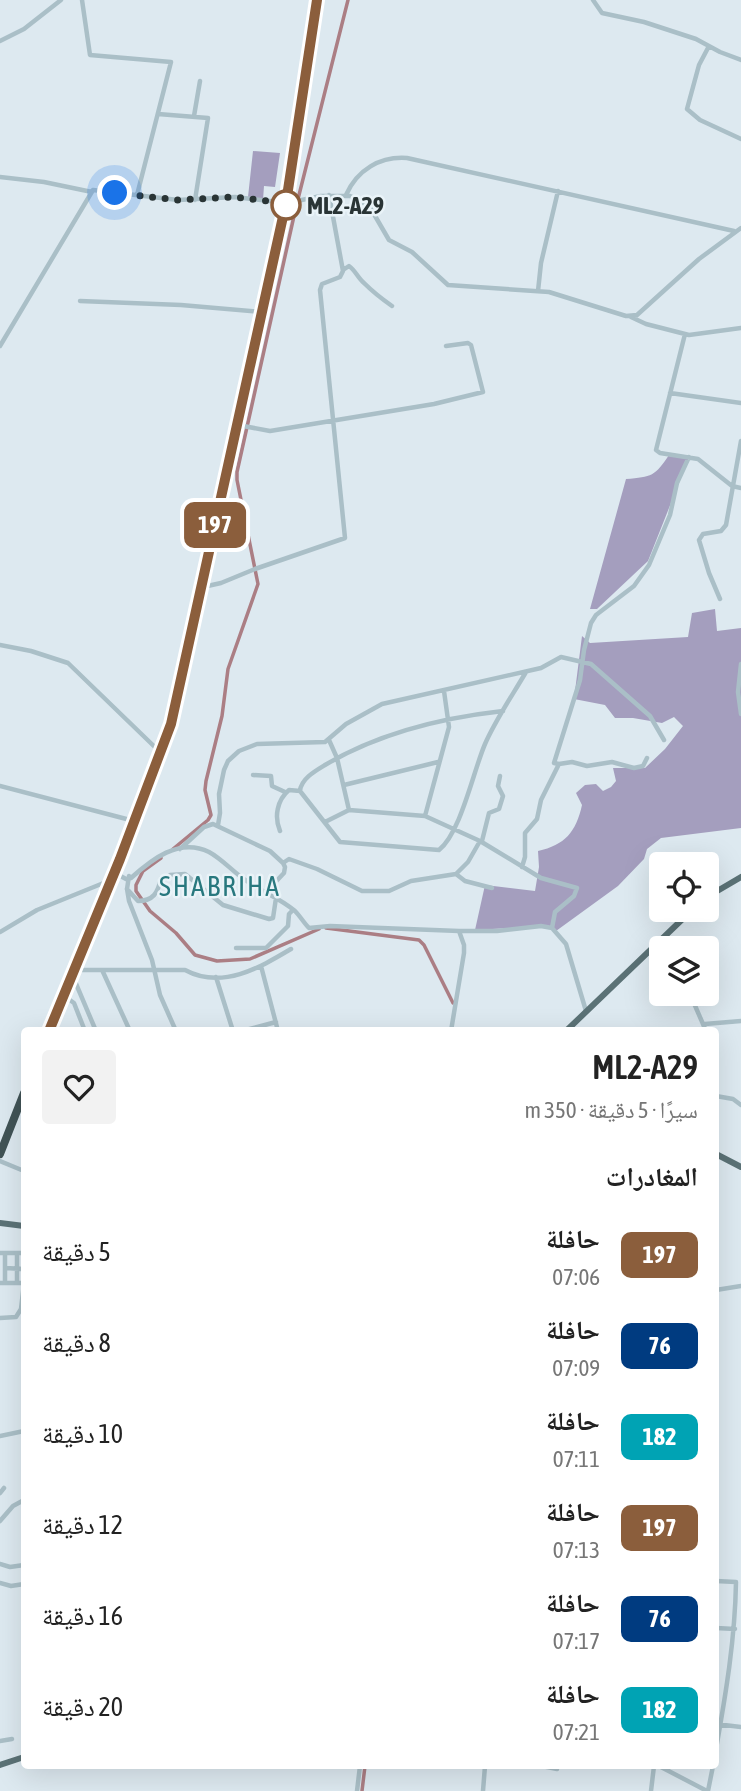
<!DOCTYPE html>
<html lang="ar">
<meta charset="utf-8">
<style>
:root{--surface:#fff;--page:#f2f2f2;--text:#222;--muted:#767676}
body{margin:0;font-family:"Asap Condensed","Noto Naskh Arabic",sans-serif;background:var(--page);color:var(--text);direction:rtl;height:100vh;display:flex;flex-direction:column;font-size:26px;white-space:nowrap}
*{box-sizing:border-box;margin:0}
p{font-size:23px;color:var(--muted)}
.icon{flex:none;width:38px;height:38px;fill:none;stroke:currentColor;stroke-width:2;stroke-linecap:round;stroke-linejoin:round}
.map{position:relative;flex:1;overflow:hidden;direction:ltr}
.details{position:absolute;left:21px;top:1027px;width:698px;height:742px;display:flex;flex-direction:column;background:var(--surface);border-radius:7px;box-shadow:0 7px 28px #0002;direction:rtl}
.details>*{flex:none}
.badge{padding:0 14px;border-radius:10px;font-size:24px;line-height:46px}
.controls{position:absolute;left:649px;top:852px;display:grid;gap:14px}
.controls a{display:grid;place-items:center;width:70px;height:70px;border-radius:7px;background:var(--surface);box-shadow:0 7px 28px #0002;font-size:35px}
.you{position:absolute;width:35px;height:35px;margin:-18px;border:5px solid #fff;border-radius:50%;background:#1a73e8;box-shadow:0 0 0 10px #1a73e833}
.map>.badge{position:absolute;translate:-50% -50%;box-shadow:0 0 0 4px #fff}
h2{padding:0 21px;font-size:26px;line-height:63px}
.round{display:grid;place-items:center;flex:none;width:74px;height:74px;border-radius:7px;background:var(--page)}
.summary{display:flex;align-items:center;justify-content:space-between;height:119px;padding:0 21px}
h1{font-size:33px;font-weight:600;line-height:52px}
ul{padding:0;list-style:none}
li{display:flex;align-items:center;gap:21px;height:91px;padding:0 21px}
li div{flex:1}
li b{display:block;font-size:26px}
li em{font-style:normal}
li .badge{min-width:77px;font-weight:700;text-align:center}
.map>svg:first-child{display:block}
</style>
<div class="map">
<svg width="741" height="1791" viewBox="0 0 741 1791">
<rect width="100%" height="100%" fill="#dde9f0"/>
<path fill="#a49ebe" d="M 253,151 L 280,153 L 275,187 L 264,186 L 263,200 L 248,197 Z
M 669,455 L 690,455 L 648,561 L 597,609 L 590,609 L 626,479 C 652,477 655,476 669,455 Z
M 715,609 L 717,631 L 741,628 L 741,828 L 661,838 L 647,849 L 644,859 L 618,886 L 556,931 L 547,926 L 475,930 L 485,885 L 535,891 L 539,867 L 538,851 C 565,845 576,832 582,805 L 576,793 L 585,785 L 596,784 L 603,791 L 611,787 L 616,781 L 613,768 L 645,768 L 665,749 L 683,726 L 674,717 L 662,723 L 633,718 L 615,718 L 605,705 L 574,699 L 582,636 L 590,643 L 688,637 L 692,613 Z"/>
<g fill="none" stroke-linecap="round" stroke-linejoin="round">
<path stroke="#ab7e84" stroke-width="3.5" d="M 173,849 L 208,820 L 211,815 L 205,790 L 206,781 L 222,716 L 228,669 L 258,584 L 237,480 L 237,472 L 296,207 L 348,0
M 161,858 L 143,871 L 136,885 L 136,891 L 150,911 L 176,933 L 195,955 L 217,961 L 250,959 L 319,929
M 326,928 L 419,940 L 424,945 L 453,1003
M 362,1791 L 365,1766"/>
<path stroke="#aabfc7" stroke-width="4.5" d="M 82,0 L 90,55 L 171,62 L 137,195
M 593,0 L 602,13 L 644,22 L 696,39 L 720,52 L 741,60
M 0,41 L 24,29 L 61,0
M 709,46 L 699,65 L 687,109 L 700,120 L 741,139
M 158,114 L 208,118 L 195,200
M 194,116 L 200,81
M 0,177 L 44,182 L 92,192
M 346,195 C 357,170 380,156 407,158 L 734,231
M 343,270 L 349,266 C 355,270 358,278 364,283 C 373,292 382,299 392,306
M 538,291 L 541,263 L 558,191
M 80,301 L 181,305 L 262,312
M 631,317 L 646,324 L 689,335 L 741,328
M 685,334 L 656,450 L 660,453 L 698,459 L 732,486 L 741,488
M 0,346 L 93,190 L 178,200 L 235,197 L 287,203 L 321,196 L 350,196 L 361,201 L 371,209 L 389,240 L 412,252 L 448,285 L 549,292 L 626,316 L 637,315 L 699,259 L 741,228
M 670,393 L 741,403
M 238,425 L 270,431 L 434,404 L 483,392 L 471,345 L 468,343 L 446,346
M 203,587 L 221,583 L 255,569 L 345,538 L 320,290 L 322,284 L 340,277 L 343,271 L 329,195
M 720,599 L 709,573 L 699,540 L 703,534 L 721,531 L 726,525 L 741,441
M 0,645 L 31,651 L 68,663 L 160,752
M 741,664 L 738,692 L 741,714
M 503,711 C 440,718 379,733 325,765 C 315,771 301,779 300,791 L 340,842 L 439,850 C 461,832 473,772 485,744 C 496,719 512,696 526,672
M 329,740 L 337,758 L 349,810
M 559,764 L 554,763 L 580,680 L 584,650 L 591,623 L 596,615 L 634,586 L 649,565 L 670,515 L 677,483 L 689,457
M 253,775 L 271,776 L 272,786 L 285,792
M 344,785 L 438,762
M 0,786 L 134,821
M 425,816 L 449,727 L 444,691
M 325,822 L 349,810 L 425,816 L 480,841 L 541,878 L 577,888 L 574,896 L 555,912 L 552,928
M 218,825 L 220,813 L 219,794 L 224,770 L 228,761 L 239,751 L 257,744 L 325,742 L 346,724 L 382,704 L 541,668 L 561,657 L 591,664 L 650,716 L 664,740
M 280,831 C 274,817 277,800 289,790 L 300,791
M 482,841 L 489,813 L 499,809 L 503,796 L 498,786 L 500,776
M 180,849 L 204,827 L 213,824 L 270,851 L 283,863
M 522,867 L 525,857 L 525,833 L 537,819 L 541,800 L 559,764 L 572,762 L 587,766 L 612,762 L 634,768 L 643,766 L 647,758
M 115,873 L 126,879 L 131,878 C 151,860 179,837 209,852 C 222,859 232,871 244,879 C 260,891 280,898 295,911 C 300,916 304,923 309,928 L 330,926 L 459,931 L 497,931 L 541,926 L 552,928 L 566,944 L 586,1011
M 456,874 L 465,881 L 492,888
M 129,876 L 127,889 L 129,901 L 152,960 L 160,995 L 176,1031
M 127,889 L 138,901 C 153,901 158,893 161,878 L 169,878 L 170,875 L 185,874 L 223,905 L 269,919 L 273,918 L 276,898
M 266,892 L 284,873 L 285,867 L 283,863 L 289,859 L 317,869 L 362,891 L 389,891 L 411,881 L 456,874 L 468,862 L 480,841
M 0,932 L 37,910 L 111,880
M 662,939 L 667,948
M 236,948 L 266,948 L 288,926 L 289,914 L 293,910
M 261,966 L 278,1031
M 74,970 L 185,970 C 222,990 259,968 291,949
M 103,972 L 130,1031
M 216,977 L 233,1031
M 74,979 L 96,1031
M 690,994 L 706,1031
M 67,998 L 74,1003 L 85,1031
M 705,1024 L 741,1021
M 242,1031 L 276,1022
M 451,1031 L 464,953 L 464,945 L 459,931
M 716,1096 L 733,1099 L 741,1105
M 0,1161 L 24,1171
M 0,1253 L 24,1253
M 5,1253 L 5,1283
M 5,1268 L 24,1269
M 0,1283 L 24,1283 L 21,1309 L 16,1317 L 0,1318
M 17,1283 L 17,1253
M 716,1290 L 741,1286
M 0,1436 L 24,1431
M 0,1493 L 4,1488
M 0,1521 L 13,1506 L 24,1500
M 0,1564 L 10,1567 L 24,1565
M 716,1581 L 736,1582 C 735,1639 726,1693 716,1749
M 0,1583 L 11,1586 L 24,1584
M 716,1628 L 735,1629
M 716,1724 L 741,1727
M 0,1741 L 12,1739
M 542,1766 L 557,1769
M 659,1766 L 707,1791
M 357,1791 L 360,1766
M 483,1791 L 485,1766
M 651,1791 L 654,1766
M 708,1791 L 713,1766"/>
<path stroke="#5b7276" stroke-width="6" d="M 707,897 L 741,877
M 566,1031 L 692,910
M 716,1154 L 741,1167
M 0,1223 L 24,1226
M 0,1765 L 24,1757"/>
<path stroke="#415356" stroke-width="8" d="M 49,1031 L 120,859 L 171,724 L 287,203 L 317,0
M 0,1154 L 24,1093"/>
</g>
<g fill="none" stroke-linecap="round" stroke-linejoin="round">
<g stroke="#fff" stroke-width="16">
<path id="line" d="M 49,1031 L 120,859 L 171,724 L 286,203 L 317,0"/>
</g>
<use href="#line" stroke="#8b5e3c" stroke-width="10"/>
<path stroke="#293435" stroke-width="7" stroke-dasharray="0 12.6" d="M 115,193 L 178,200 L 234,197 L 286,203 L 286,205"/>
</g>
<circle fill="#fff" stroke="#8b5e3c" stroke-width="3.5" cx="286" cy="205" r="14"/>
<g text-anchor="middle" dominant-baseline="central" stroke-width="5" stroke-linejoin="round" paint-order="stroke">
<g font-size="24" font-weight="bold" fill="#293435" stroke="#e9f3f8" text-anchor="start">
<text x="307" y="205">ML2-A29</text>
</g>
<g font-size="28" letter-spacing="2" fill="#28787e" stroke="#e9f3f8">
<text x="220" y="886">SHABRIHA</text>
</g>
</g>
</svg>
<div class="controls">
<a><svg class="icon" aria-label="locate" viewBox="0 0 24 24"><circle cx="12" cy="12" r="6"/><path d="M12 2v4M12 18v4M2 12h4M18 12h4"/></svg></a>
<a><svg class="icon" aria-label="layers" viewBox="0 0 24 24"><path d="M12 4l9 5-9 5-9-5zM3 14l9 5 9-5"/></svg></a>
</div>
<div class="you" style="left:115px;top:193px"></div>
<b class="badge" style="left:215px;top:525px;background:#8b5e3c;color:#fff">197</b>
<section class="details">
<div class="summary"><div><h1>ML2-A29</h1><p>سيرًا · 5 دقيقة · 350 m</p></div><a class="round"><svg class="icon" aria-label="heart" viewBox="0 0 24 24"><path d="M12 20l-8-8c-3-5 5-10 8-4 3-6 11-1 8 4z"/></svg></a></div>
<h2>المغادرات</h2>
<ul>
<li><span class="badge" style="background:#8b5e3c;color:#fff">197</span><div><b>حافلة</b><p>07:06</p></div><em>5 دقيقة</em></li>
<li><span class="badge" style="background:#003b80;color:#fff">76</span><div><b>حافلة</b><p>07:09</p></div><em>8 دقيقة</em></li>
<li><span class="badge" style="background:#00a3b4;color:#fff">182</span><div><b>حافلة</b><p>07:11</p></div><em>10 دقيقة</em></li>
<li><span class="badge" style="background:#8b5e3c;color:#fff">197</span><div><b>حافلة</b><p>07:13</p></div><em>12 دقيقة</em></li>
<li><span class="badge" style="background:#003b80;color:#fff">76</span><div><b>حافلة</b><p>07:17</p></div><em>16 دقيقة</em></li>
<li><span class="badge" style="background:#00a3b4;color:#fff">182</span><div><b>حافلة</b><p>07:21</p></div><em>20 دقيقة</em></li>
</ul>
</section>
</div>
